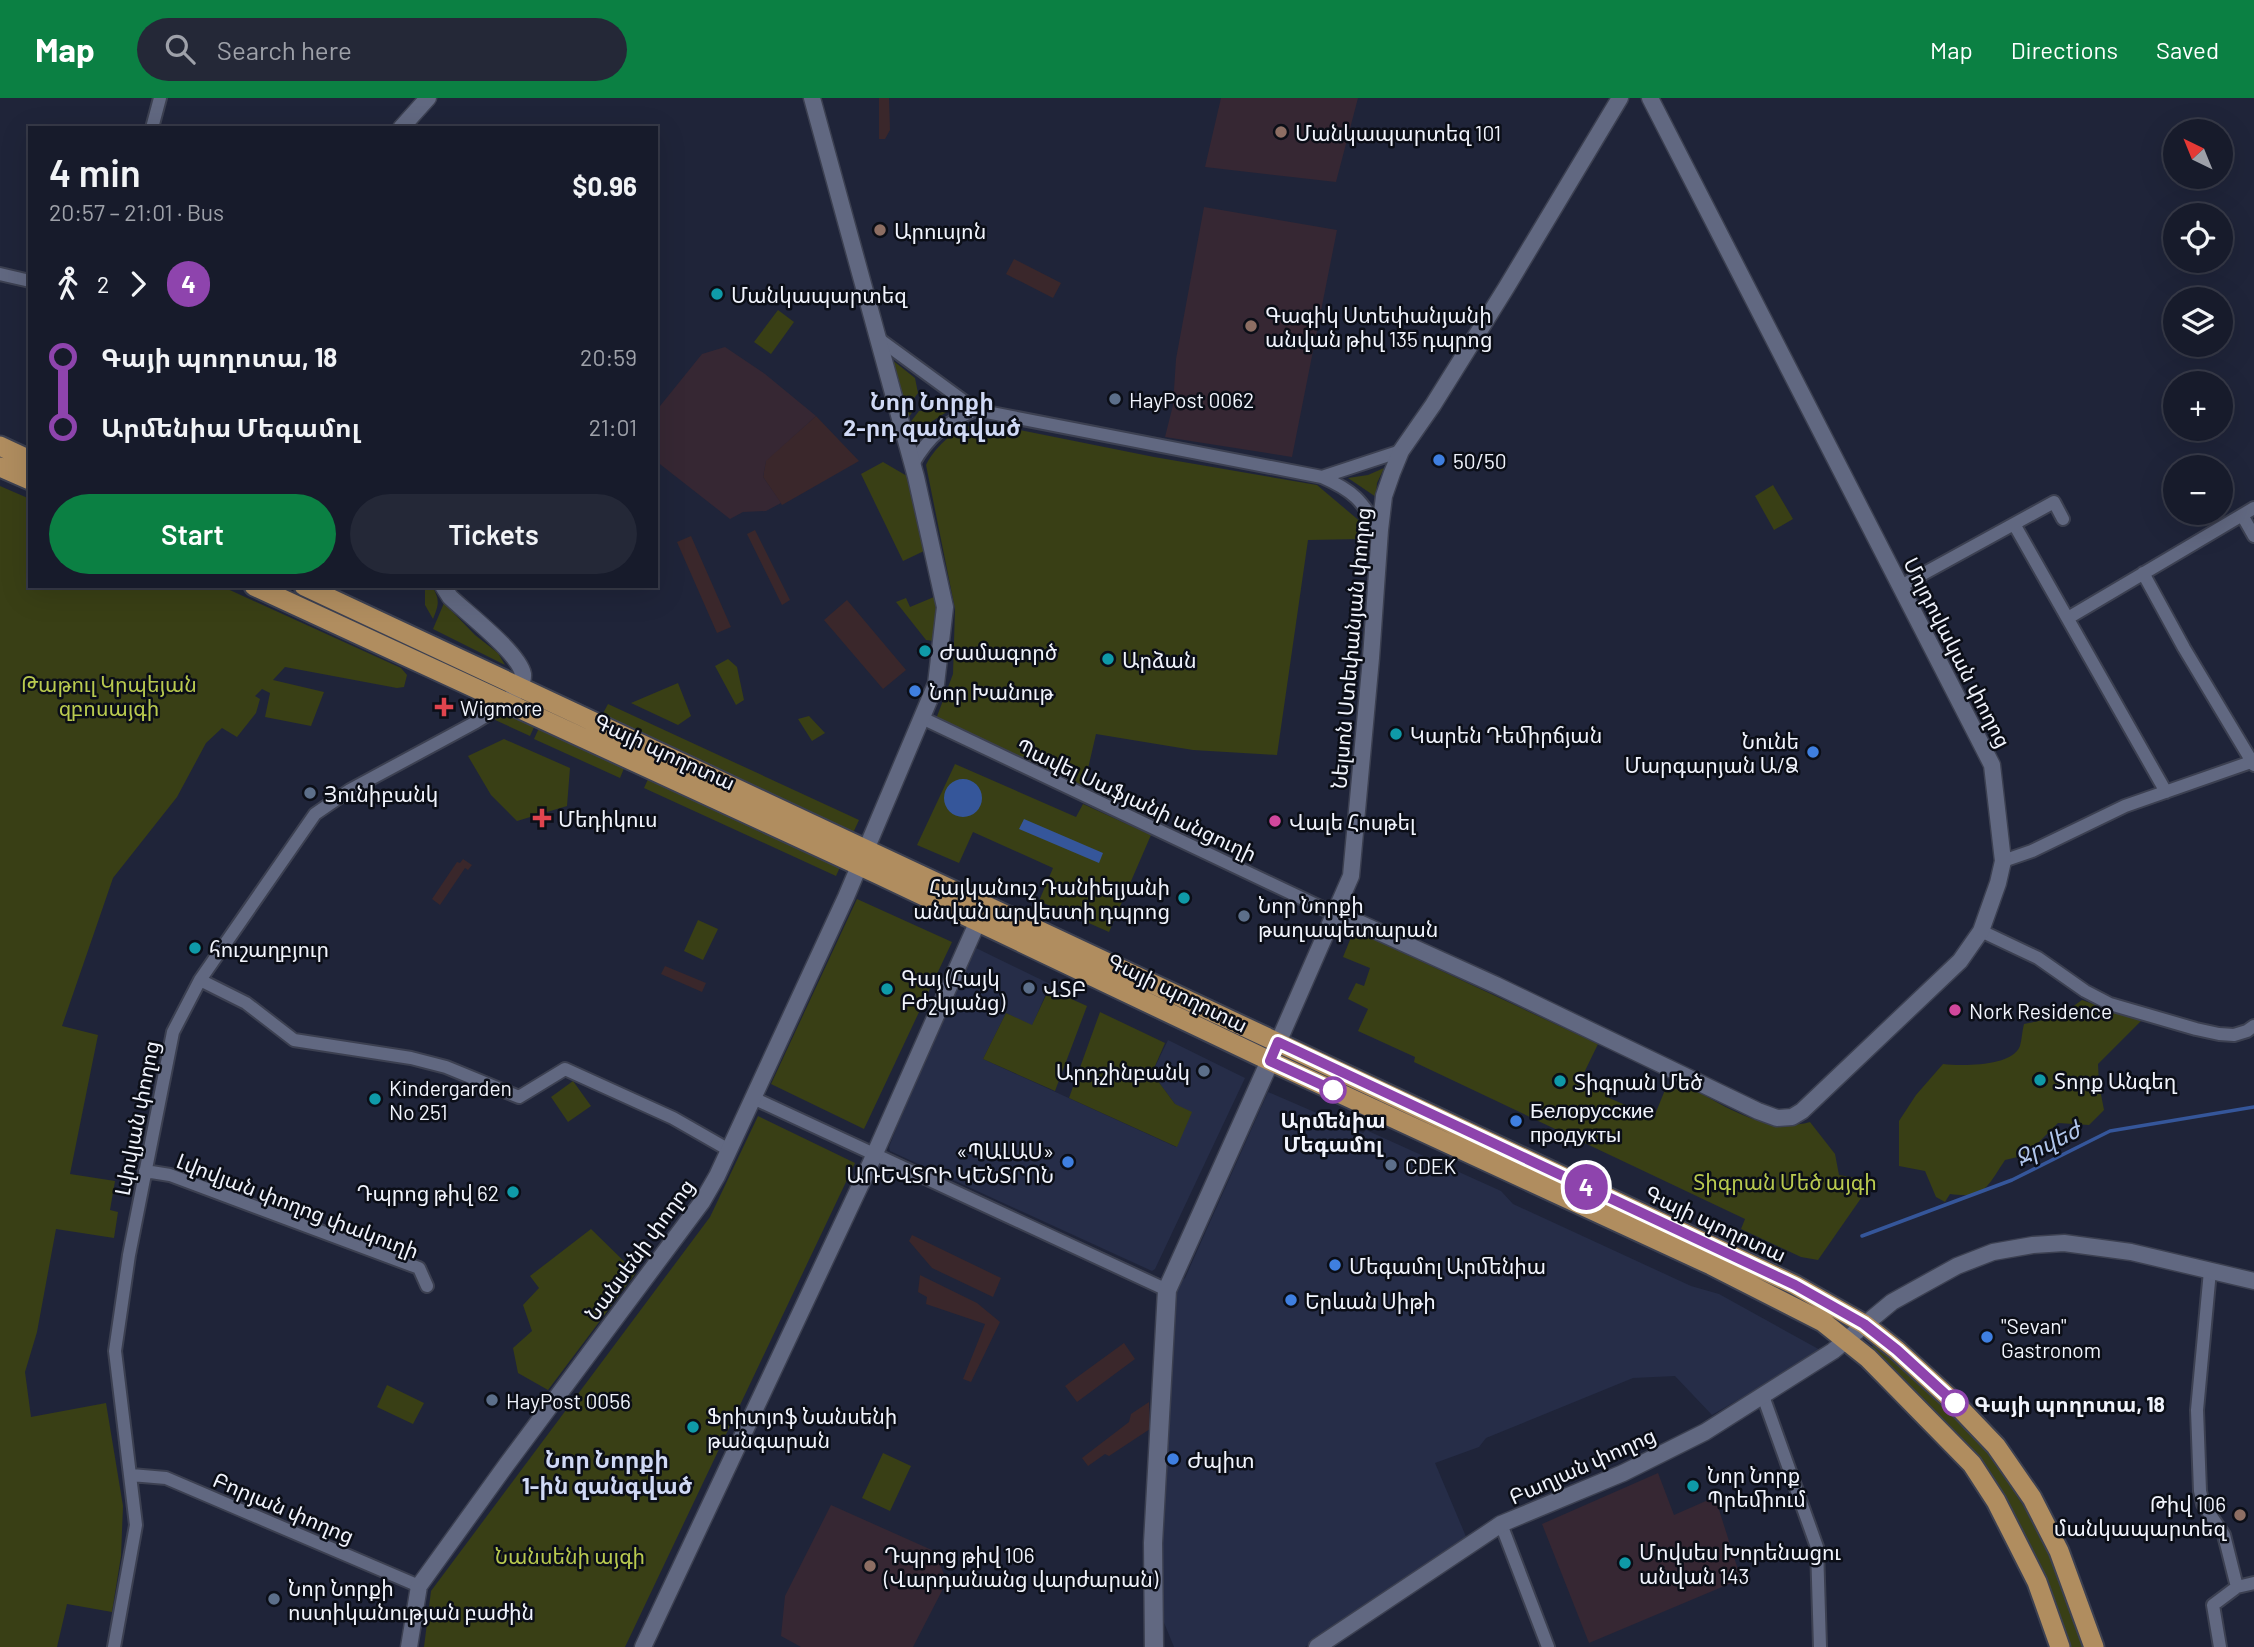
<!DOCTYPE html>
<meta charset="utf-8">
<style>
:root{--surface:#171b2b;--page:#242837;--text:#f1f3f6;--muted:#9ea1a9;--line:#363947;--accent:#0b8043}
body{margin:0;font-family:Barlow,"Noto Sans Armenian",sans-serif;background:var(--page);color:var(--text);height:100vh;display:flex;flex-direction:column;font-size:26px;white-space:nowrap}
*{box-sizing:border-box;margin:0}
p{font-size:23px;color:var(--muted)}
.icon{flex:none;width:38px;height:38px;fill:none;stroke:currentColor;stroke-width:2;stroke-linecap:round;stroke-linejoin:round}
.map{position:relative;flex:1;overflow:hidden}
.sheet{position:absolute;left:28px;top:28px;width:630px;height:462px;display:flex;flex-direction:column;background:var(--surface);border-radius:0px;box-shadow:0 7px 28px #0002,0 0 0 2px var(--line)}
.sheet>*{flex:none}
.badge{padding:0 14px;border-radius:23px;font-size:24px;line-height:46px}
.needle{width:46px;rotate:317deg}
.controls{position:absolute;left:2163px;top:21px;display:grid;gap:14px}
.controls a{display:grid;place-items:center;width:70px;height:70px;border-radius:50%;background:var(--surface);box-shadow:0 7px 28px #0002,0 0 0 2px var(--line);font-size:35px}
.map>.badge{position:absolute;translate:-50% -50%;box-shadow:0 0 0 4px #fff}
.legs{display:flex;align-items:center;gap:10px;height:77px;padding:0 21px;font-size:23px}
.legs p{margin-inline-start:auto}
.head{display:flex;align-items:center;justify-content:space-between;height:119px;padding:0 21px}
h1{font-size:38px;font-weight:600;line-height:52px}
.button{display:flex;gap:14px;margin-top:auto;padding:14px 21px}
.button a{flex:1;height:80px;border-radius:42px;background:var(--accent);color:#fff;font-size:28px;font-weight:600;line-height:80px;text-align:center}
.button a+a{background:var(--page);color:var(--text)}
ul{padding:0 21px;list-style:none}
li{display:flex;align-items:center;gap:24px;height:70px;font-size:26px}
li i{display:grid;place-items:center;width:10px;height:100%;margin:0 9px;background:currentColor}
li i::after{content:'';width:18px;height:18px;margin:-9px;border:5px solid;border-radius:50%;background:var(--surface)}
li p{margin-inline-start:auto}
li:first-child i{background:linear-gradient(#0000 50%,currentColor 0)}
li:last-child i{background:linear-gradient(currentColor 50%,#0000 0)}
header{display:flex;align-items:center;gap:42px;box-sizing:border-box;height:98px;padding:0 35px;background:var(--accent);color:#fff}
header strong{font-size:33px}
nav{display:flex;gap:38px;margin-inline-start:auto;font-size:24px}
.search{width:490px;height:63px;background:var(--page);display:flex;align-items:center;gap:18px;box-sizing:border-box;padding:0 24px;border-radius:38px;color:var(--muted);font-size:26px}
.map>svg:first-child{display:block}
</style>
<header>
<strong>Map</strong>
<div class="search"><svg class="icon" aria-label="search" viewBox="0 0 24 24"><circle cx="10" cy="10" r="6"/><path d="M15 15l6 6"/></svg>Search here</div>
<nav><a>Map</a><a>Directions</a><a>Saved</a></nav>
</header>
<div class="map">
<svg width="2254" height="1549" viewBox="0 0 2254 1549">
<rect width="100%" height="100%" fill="#1f2439"/>
<path fill="#262d48" d="M 976,850 L 1050,886 L 1032,928 L 1006,915 L 983,961 L 1176,1049 L 1175,1006 L 1152,975 L 1168,942 L 1245,980 L 1155,1171 L 1152,1173 L 890,1053 L 889,1049 L 902,1016 Z
M 1268,994 L 1363,1035 L 1366,1032 L 1501,1093 L 1513,1106 L 1691,1188 L 1719,1196 L 1822,1253 L 1712,1317 L 1675,1278 L 1633,1280 L 1486,1340 L 1479,1349 L 1435,1365 L 1467,1441 L 1305,1549 L 1174,1549 L 1158,1510 L 1175,1187 L 1185,1180 Z"/>
<path fill="#3a272b" d="M 879,0 L 889,0 L 890,32 L 885,41 L 879,41 Z
M 1014,161 L 1061,185 L 1053,200 L 1006,176 Z
M 816,318 L 859,363 L 782,407 L 763,379 L 766,362 Z
M 755,432 L 790,502 L 782,507 L 747,436 Z
M 691,438 L 731,529 L 717,535 L 677,444 Z
M 847,502 L 906,572 L 883,591 L 824,522 Z
M 463,761 L 472,767 L 468,772 L 465,770 L 440,807 L 432,801 L 457,764 L 460,765 Z
M 665,868 L 706,885 L 702,894 L 661,876 Z
M 912,1137 L 1001,1180 L 993,1199 L 932,1170 L 909,1143 Z
M 920,1177 L 977,1205 L 1000,1224 L 971,1284 L 963,1281 L 985,1226 L 926,1206 L 927,1199 L 918,1194 Z
M 1124,1245 L 1135,1261 L 1077,1304 L 1065,1288 Z
M 1149,1304 L 1150,1331 L 1109,1358 L 1105,1356 L 1088,1368 L 1082,1360 L 1129,1324 L 1131,1316 Z"/>
<path fill="#362733" d="M 1221,0 L 1358,0 L 1336,84 L 1205,69 Z
M 1204,109 L 1337,132 L 1292,359 L 1165,339 L 1173,307 L 1176,261 Z
M 725,249 L 765,276 L 816,318 L 766,363 L 763,379 L 781,405 L 766,413 L 743,414 L 730,421 L 656,363 L 656,313 L 702,256 Z
M 1658,1375 L 1674,1417 L 1715,1399 L 1741,1481 L 1589,1545 L 1542,1426 Z
M 831,1407 L 934,1453 L 947,1483 L 913,1549 L 801,1549 L 781,1538 L 785,1498 Z"/>
<path fill="#393f15" d="M 778,212 L 794,224 L 771,256 L 754,244 Z
M 891,261 L 915,280 L 918,295 L 912,303 L 915,310 L 907,322 Z
M 942,302 L 953,310 L 931,324 L 913,343 L 909,326 L 919,313 L 927,312 L 932,305 Z
M 980,324 L 1154,359 L 1317,387 L 1362,425 L 1362,441 L 1308,442 L 1277,657 L 1193,652 L 1096,636 L 1084,688 L 936,621 L 953,576 L 955,511 L 926,367 C 937,346 956,330 980,324 Z
M 883,364 L 907,378 L 924,453 L 903,463 L 861,376 Z
M 1384,370 L 1377,385 L 1376,399 L 1348,380 L 1368,377 Z
M 1773,387 L 1793,421 L 1774,432 L 1755,398 Z
M 0,388 L 30,401 L 30,488 L 221,488 L 401,570 L 407,577 L 404,589 L 397,590 L 285,569 L 273,582 L 324,594 L 311,628 L 265,619 L 270,595 L 262,591 L 255,598 L 260,601 L 256,615 L 237,639 L 222,630 L 206,645 L 177,699 L 113,780 L 62,928 L 98,937 L 70,1076 L 115,1083 L 110,1112 L 118,1114 L 114,1140 L 56,1131 L 37,1234 L 25,1274 L 31,1319 L 106,1305 L 123,1408 L 121,1458 L 112,1514 L 67,1506 L 57,1549 L 0,1549 Z
M 425,488 L 432,488 C 440,502 439,506 433,521 L 425,507 Z
M 934,499 L 936,510 L 934,543 L 926,542 L 896,504 L 906,500 L 910,509 Z
M 444,505 L 475,537 L 498,555 L 505,567 L 433,531 Z
M 728,561 L 737,569 L 744,602 L 736,607 L 715,568 Z
M 678,585 L 691,618 L 678,627 L 631,605 Z
M 608,606 L 859,722 L 853,735 L 601,619 Z
M 506,616 L 535,627 L 530,638 L 493,621 Z
M 809,618 L 825,635 L 812,643 L 798,621 Z
M 539,630 L 625,668 L 620,680 L 534,641 Z
M 504,641 L 570,670 L 567,708 L 517,723 L 491,697 L 468,658 Z
M 955,666 L 1076,719 L 1083,706 L 1151,737 L 1109,834 L 1039,803 L 1053,770 L 973,734 L 959,765 L 917,747 Z
M 649,679 L 841,767 L 836,778 L 644,690 Z
M 857,801 L 952,844 L 864,1031 L 771,986 Z
M 698,822 L 718,831 L 703,862 L 684,853 Z
M 1354,832 L 1598,946 L 1582,979 L 1612,992 L 1609,1000 L 1654,1019 L 1667,987 L 1681,993 L 1683,986 C 1723,1006 1763,1037 1810,1024 L 1835,1056 L 1839,1077 L 1873,1083 L 1818,1162 L 1801,1159 L 1741,1131 L 1745,1121 L 1414,964 L 1415,959 L 1358,933 L 1368,911 L 1348,901 L 1356,885 L 1364,888 L 1370,870 L 1343,859 Z
M 1049,891 L 1087,908 L 1055,993 L 983,961 L 1006,915 L 1032,927 Z
M 2082,902 L 2141,923 L 2098,966 L 2099,986 L 2104,1012 L 2089,1027 L 2058,1025 L 2026,1057 L 2005,1062 C 1987,1089 1985,1101 1950,1096 L 1945,1104 L 1936,1099 L 1925,1073 L 1899,1068 L 1899,1023 L 1916,997 L 1943,966 C 1961,968 2012,969 2020,948 C 2022,941 2022,933 2024,926 L 2058,919 Z
M 1100,914 L 1165,945 L 1152,975 L 1175,1006 L 1192,1014 L 1177,1049 L 1069,1000 Z
M 573,983 L 591,1008 L 568,1024 L 551,999 Z
M 758,1018 L 855,1065 L 625,1549 L 424,1549 L 431,1493 L 710,1119 Z
M 591,1131 L 636,1175 L 548,1292 L 518,1275 L 513,1250 L 532,1233 L 523,1207 L 539,1190 L 530,1178 Z
M 1876,1244 L 1978,1340 L 1993,1358 L 2039,1434 L 2059,1476 L 2086,1549 L 2068,1549 L 2012,1417 L 1870,1251 Z
M 387,1287 L 424,1305 L 413,1326 L 377,1309 Z
M 883,1355 L 911,1368 L 890,1413 L 862,1400 Z"/>
<path fill="#35569a" d="M944 700a19 19 0 1 1 38 0a19 19 0 1 1-38 0Z
M 1024,721 L 1103,755 L 1099,765 L 1019,731 Z"/>
<g fill="none" stroke-linecap="round" stroke-linejoin="round">
<path stroke="#35569a" stroke-width="3.5" d="M 1862,1138 L 2012,1082 L 2110,1033 L 2254,1009"/>
<g stroke="#3c4051" stroke-width="16">
<path id="minor" d="M 152,30 L 160,0
M 0,176 L 30,183
M 879,241 L 976,312 L 1322,379 C 1354,393 1361,402 1380,432
M 913,366 C 928,339 947,323 976,312
M 1322,379 L 1401,353
M 2242,417 L 2254,438
M 2014,426 L 2166,694
M 2143,475 L 2184,550 L 2254,667
M 1901,488 L 2054,404 L 2063,421
M 2068,520 L 2254,410
M 922,620 L 1335,816
M 2003,763 L 2032,753 L 2125,708 L 2254,663
M 1981,833 L 2038,860 L 2085,893 L 2110,906 L 2196,931 L 2219,936 L 2234,937 L 2247,933 L 2254,928
M 200,882 L 246,905 L 294,942 L 411,960 L 446,969 L 519,999 L 565,971 L 673,1020 L 729,1052
M 753,1000 L 1167,1192
M 145,1073 L 170,1077 L 419,1170 L 427,1188
M 2210,1173 L 2197,1312 L 2200,1393 L 2203,1406 L 2224,1437 L 2237,1489 L 2213,1507 L 2220,1549
M 1763,1298 L 1817,1449 L 1820,1549
M 131,1377 L 166,1380 L 419,1488
M 1501,1426 L 1548,1549
M 2237,1489 L 2254,1485
M 114,1549 L 136,1427 L 115,1253 L 129,1157 L 173,934 L 200,882 L 315,716 L 350,692 L 476,624 L 508,604"/>
</g>
<g stroke="#3c4051" stroke-width="19">
<path id="tertiary" d="M 401,30 L 428,0
M 443,488 L 450,499 C 467,515 519,555 523,576 C 524,587 514,596 508,604
M 1335,816 L 1346,819 L 1496,887 L 1758,1013 L 1777,1020 L 1792,1019 L 1802,1013 L 1960,863 L 1981,833 L 1998,785 L 2003,763 L 1992,667 L 1650,0
M 1274,954 L 1351,778 L 1371,560 L 1380,432 L 1384,398 L 1392,375 L 1401,353 L 1433,307 L 1506,190 L 1620,0
M 409,1549 L 419,1488 L 507,1366 L 702,1104 L 717,1078 L 846,799 L 936,586 L 945,509 L 916,379 L 812,0
M 643,1549 L 868,1071 L 978,823
M 1317,1549 L 1501,1426 L 1623,1375 L 1705,1334 L 1833,1253 L 1892,1204 L 1957,1168 L 1993,1154 L 2033,1147 L 2064,1145 L 2131,1154 L 2254,1183"/>
</g>
<g stroke="#3c4051" stroke-width="21">
<path id="secondary" d="M 1154,1549 L 1153,1445 L 1167,1192 L 1270,963"/>
</g>
<g stroke="#3c4051" stroke-width="23">
<path id="primary" d="M 0,348 L 30,362
M 0,369 L 30,382
M 254,488 L 880,777 L 1270,963 L 1711,1167 L 1823,1224 L 1868,1260 L 1972,1366 L 1996,1403 L 2037,1484 L 2060,1549
M 304,488 L 1795,1187 L 1864,1226 L 1897,1252 L 1955,1305 L 1996,1348 L 2032,1400 L 2059,1453 L 2094,1549"/>
</g>
<use href="#minor" stroke="#616881" stroke-width="12"/>
<use href="#tertiary" stroke="#616881" stroke-width="16"/>
<use href="#secondary" stroke="#616881" stroke-width="18"/>
<use href="#primary" stroke="#b08d5f" stroke-width="19"/>
</g>
<g fill="none" stroke-linecap="round" stroke-linejoin="round">
<g stroke="#fff" stroke-width="16">
<path id="line-1" d="M 1333,992 L 1270,963 L 1278,944 L 1795,1187 L 1864,1226 L 1897,1252 L 1955,1305"/>
</g>
<use href="#line-1" stroke="#8e44ad" stroke-width="10"/>
</g>
<g fill="#8d6e63" stroke="#0b0e17" stroke-width="2.5">
<circle cx="1281" cy="34" r="7"/>
<circle cx="880" cy="132" r="7"/>
<circle cx="1251" cy="228" r="7"/>
<circle cx="2240" cy="1417" r="7"/>
<circle cx="870" cy="1468" r="7"/>
</g>
<g fill="#0f9aa8" stroke="#0b0e17" stroke-width="2.5">
<circle cx="717" cy="196" r="7"/>
<circle cx="925" cy="553" r="7"/>
<circle cx="1108" cy="561" r="7"/>
<circle cx="1396" cy="636" r="7"/>
<circle cx="1184" cy="800" r="7"/>
<circle cx="195" cy="850" r="7"/>
<circle cx="887" cy="891" r="7"/>
<circle cx="2040" cy="982" r="7"/>
<circle cx="1560" cy="983" r="7"/>
<circle cx="375" cy="1001" r="7"/>
<circle cx="513" cy="1094" r="7"/>
<circle cx="693" cy="1329" r="7"/>
<circle cx="1693" cy="1388" r="7"/>
<circle cx="1625" cy="1465" r="7"/>
</g>
<g fill="#5c6f8a" stroke="#0b0e17" stroke-width="2.5">
<circle cx="1115" cy="301" r="7"/>
<circle cx="310" cy="695" r="7"/>
<circle cx="1244" cy="818" r="7"/>
<circle cx="1029" cy="890" r="7"/>
<circle cx="1204" cy="973" r="7"/>
<circle cx="1391" cy="1067" r="7"/>
<circle cx="492" cy="1302" r="7"/>
<circle cx="274" cy="1501" r="7"/>
</g>
<g fill="#3f7fe0" stroke="#0b0e17" stroke-width="2.5">
<circle cx="1439" cy="362" r="7"/>
<circle cx="915" cy="593" r="7"/>
<circle cx="1813" cy="654" r="7"/>
<circle cx="1516" cy="1023" r="7"/>
<circle cx="1068" cy="1064" r="7"/>
<circle cx="1335" cy="1167" r="7"/>
<circle cx="1291" cy="1202" r="7"/>
<circle cx="1987" cy="1239" r="7"/>
<circle cx="1173" cy="1361" r="7"/>
</g>
<g fill="#e0444e" stroke="#0b0e17" stroke-width="2.5">
<path d="M440.5 598.5h7v7h7v7h-7v7h-7v-7h-7v-7h7z"/>
<path d="M538.5 709.5h7v7h7v7h-7v7h-7v-7h-7v-7h7z"/>
</g>
<g fill="#d1479c" stroke="#0b0e17" stroke-width="2.5">
<circle cx="1275" cy="723" r="7"/>
<circle cx="1955" cy="912" r="7"/>
</g>
<g fill="#fff" stroke="#8e44ad" stroke-width="3.5">
<circle cx="1333" cy="992" r="12"/>
<circle cx="1955" cy="1305" r="12"/>
</g>
<g text-anchor="middle" dominant-baseline="central" stroke-width="5" stroke-linejoin="round" paint-order="stroke">
<g font-size="21" fill="#f1f4fd" stroke="#0b0e17" text-anchor="start">
<text x="1295" y="34">Մանկապարտեզ 101</text>
<text x="894" y="132">Արուսյոն</text>
<text x="731" y="196">Մանկապարտեզ</text>
<text x="1265" y="216">Գագիկ Ստեփանյանի<tspan x="1265" dy="24">անվան թիվ 135 դպրոց</tspan></text>
<text x="1129" y="301">HayPost 0062</text>
<text x="1453" y="362">50/50</text>
<text x="939" y="553">Ժամագործ</text>
<text x="1122" y="561">Արձան</text>
<text x="929" y="593">Նոր Խանութ</text>
<text x="460" y="609">Wigmore</text>
<text x="1410" y="636">Կարեն Դեմիրճյան</text>
<text x="1799" y="642" text-anchor="end">Նունե<tspan x="1799" dy="24">Մարգարյան Ա/Ձ</tspan></text>
<text x="324" y="695">Յունիբանկ</text>
<text x="558" y="720">Մեդիկուս</text>
<text x="1289" y="723">Վալե Հոսթել</text>
<text x="1170" y="788" text-anchor="end">Հայկանուշ Դանիելյանի<tspan x="1170" dy="24">անվան արվեստի դպրոց</tspan></text>
<text x="1258" y="806">Նոր Նորքի<tspan x="1258" dy="24">թաղապետարան</tspan></text>
<text x="209" y="850">հուշաղբյուր</text>
<text x="901" y="879">Գայ (Հայկ<tspan x="901" dy="24">Բժշկյանց)</tspan></text>
<text x="1043" y="890">ՎՏԲ</text>
<text x="1969" y="912">Nork Residence</text>
<text x="1190" y="973" text-anchor="end">Արդշինբանկ</text>
<text x="2054" y="982">Տորք Անգեղ</text>
<text x="1574" y="983">Տիգրան Մեծ</text>
<text x="389" y="989">Kindergarden<tspan x="389" dy="24">No 251</tspan></text>
<text x="1530" y="1011">Белорусские<tspan x="1530" dy="24">продукты</tspan></text>
<text x="1054" y="1052" text-anchor="end">«ՊԱԼԱՍ»<tspan x="1054" dy="24">ԱՌԵՎՏՐԻ ԿԵՆՏՐՈՆ</tspan></text>
<text x="1405" y="1067">CDEK</text>
<text x="499" y="1094" text-anchor="end">Դպրոց թիվ 62</text>
<text x="1349" y="1167">Մեգամոլ Արմենիա</text>
<text x="1305" y="1202">Երևան Սիթի</text>
<text x="2001" y="1227">"Sevan"<tspan x="2001" dy="24">Gastronom</tspan></text>
<text x="506" y="1302">HayPost 0056</text>
<text x="707" y="1317">Ֆրիտյոֆ Նանսենի<tspan x="707" dy="24">թանգարան</tspan></text>
<text x="1187" y="1361">Ժպիտ</text>
<text x="1707" y="1376">Նոր Նորք<tspan x="1707" dy="24">Պրեմիում</tspan></text>
<text x="2226" y="1405" text-anchor="end">Թիվ 106<tspan x="2226" dy="24">մանկապարտեզ</tspan></text>
<text x="1639" y="1453">Մովսես Խորենացու<tspan x="1639" dy="24">անվան 143</tspan></text>
<text x="884" y="1456">Դպրոց թիվ 106<tspan x="884" dy="24">(Վարդանանց վարժարան)</tspan></text>
<text x="288" y="1489">Նոր Նորքի<tspan x="288" dy="24">ոստիկանության բաժին</tspan></text>
</g>
<g font-size="21" fill="#f1f4fd" stroke="#0b0e17">
<text transform="translate(1350 550) rotate(-85)">Նելսոն Ստեփանյան փողոց</text>
<text transform="translate(1958 554) rotate(63)">Մոլդովական փողոց</text>
<text transform="translate(665 653) rotate(25)">Գայի պողոտա</text>
<text transform="translate(1137 701) rotate(25)">Պավել Սաֆյանի անցուղի</text>
<text transform="translate(1178 894) rotate(26)">Գայի պողոտա</text>
<text transform="translate(136 1020) rotate(-79)">Լվովյան փողոց</text>
<text transform="translate(298 1107) rotate(21)">Լվովյան փողոց փակուղի</text>
<text transform="translate(1716 1125) rotate(25)">Գայի պողոտա</text>
<text transform="translate(639 1151) rotate(-54)">Նանսենի փողոց</text>
<text transform="translate(1582 1367) rotate(-24)">Բաղյան փողոց</text>
<text transform="translate(284 1409) rotate(23)">Բորյան փողոց</text>
</g>
<g font-size="21" fill="#b9ca4f" stroke="#0b0e17">
<text x="109" y="585">Թաթուլ Կրպեյան<tspan x="109" dy="24">զբոսայգի</tspan></text>
<text x="1785" y="1083">Տիգրան Մեծ այգի</text>
<text x="570" y="1457">Նանսենի այգի</text>
</g>
<g font-size="21" font-weight="bold" fill="#f1f4fd" stroke="#0b0e17">
<text x="1333" y="1021">Արմենիա<tspan x="1333" dy="24">Մեգամոլ</tspan></text>
<text x="1974" y="1305" text-anchor="start">Գայի պողոտա, 18</text>
</g>
<g font-size="23" font-weight="bold" fill="#d0d9f5" stroke="#0b0e17">
<text x="932" y="303">Նոր Նորքի<tspan x="932" dy="26">2-րդ զանգված</tspan></text>
<text x="607" y="1361">Նոր Նորքի<tspan x="607" dy="26">1-ին զանգված</tspan></text>
</g>
<g font-size="23" font-style="italic" fill="#b1c6ec" stroke="#0b0e17">
<text transform="translate(2047 1045) rotate(-27)">Ջրվեժ</text>
</g>
</g>
</svg>
<div class="controls">
<a><svg class="needle" viewBox="-14 -14 28 28"><path d="M0-13l5 13h-10z" fill="#e53935"/><path d="M0 13l5-13h-10z" fill="#9ea1a9"/></svg></a>
<a><svg class="icon" aria-label="locate" viewBox="0 0 24 24"><circle cx="12" cy="12" r="6"/><path d="M12 2v4M12 18v4M2 12h4M18 12h4"/></svg></a>
<a><svg class="icon" aria-label="layers" viewBox="0 0 24 24"><path d="M12 4l9 5-9 5-9-5zM3 14l9 5 9-5"/></svg></a>
<a>+</a>
<a>−</a>
</div>
<b class="badge" style="left:1586px;top:1089px;background:#8e44ad;color:#fff">4</b>
<section class="sheet">
<div class="head"><div><h1>4 min</h1><p>20:57 – 21:01 · Bus</p></div><b>$0.96</b></div>
<div class="legs"><svg class="icon" aria-label="walk" viewBox="0 0 24 24"><circle cx="13" cy="4" r="2"/><path d="M13 8l-2 6 4 7M11 14l-3 7M7 12l3-4h3l4 4"/></svg>2<svg class="icon" aria-label="forward" viewBox="0 0 24 24"><path d="M9 5l7 7-7 7"/></svg><b class="badge" style="background:#8e44ad;color:#fff">4</b></div>
<ul>
<li><i style="color:#8e44ad"></i><b>Գայի պողոտա, 18</b><p>20:59</p></li>
<li><i style="color:#8e44ad"></i><b>Արմենիա Մեգամոլ</b><p>21:01</p></li>
</ul>
<div class="button"><a>Start</a><a>Tickets</a></div>
</section>
</div>
